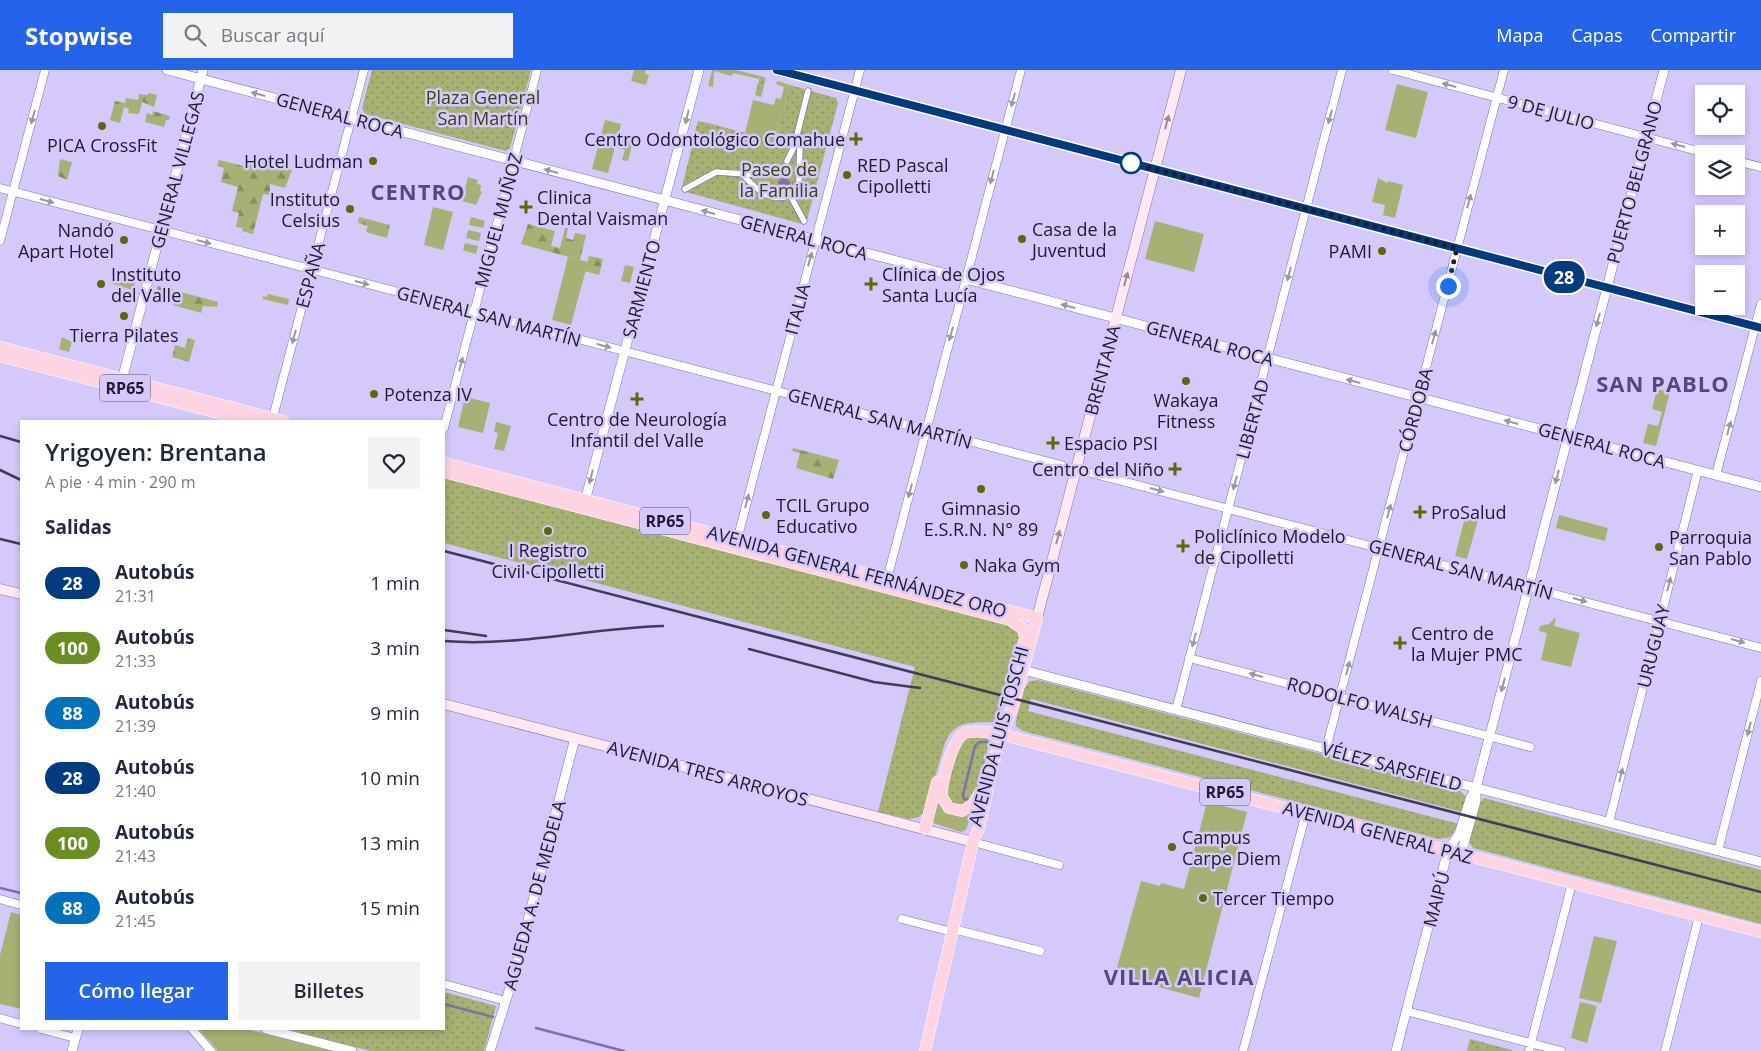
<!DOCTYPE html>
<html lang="es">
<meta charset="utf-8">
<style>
:root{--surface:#fff;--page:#f2f2f3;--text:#1f2937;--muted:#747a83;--accent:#2563eb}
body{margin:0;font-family:"Open Sans",sans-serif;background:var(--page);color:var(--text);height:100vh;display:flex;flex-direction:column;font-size:19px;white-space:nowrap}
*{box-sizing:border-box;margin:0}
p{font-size:16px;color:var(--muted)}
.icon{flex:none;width:28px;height:28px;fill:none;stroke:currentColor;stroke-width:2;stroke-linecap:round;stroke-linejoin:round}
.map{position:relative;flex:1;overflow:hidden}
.sheet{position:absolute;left:20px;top:350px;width:425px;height:610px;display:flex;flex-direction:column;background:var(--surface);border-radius:0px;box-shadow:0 2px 8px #0003}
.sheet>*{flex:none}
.badge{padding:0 10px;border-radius:16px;font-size:18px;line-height:32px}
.fabs{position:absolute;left:1695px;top:15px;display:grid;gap:10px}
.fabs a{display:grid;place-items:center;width:50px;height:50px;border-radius:0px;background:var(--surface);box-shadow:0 2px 8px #0003;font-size:25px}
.you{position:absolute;width:25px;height:25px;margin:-12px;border:4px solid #fff;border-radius:50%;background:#1a73e8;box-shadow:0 0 0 8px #1a73e833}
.map>.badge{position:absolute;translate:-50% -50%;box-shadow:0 0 0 2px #fff}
h2{padding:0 25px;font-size:19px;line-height:45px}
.round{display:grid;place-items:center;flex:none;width:52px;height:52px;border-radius:0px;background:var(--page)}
.overview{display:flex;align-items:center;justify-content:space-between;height:85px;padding:0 25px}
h1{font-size:24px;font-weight:600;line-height:38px}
.primary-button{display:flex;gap:10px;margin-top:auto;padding:10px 25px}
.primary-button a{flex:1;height:58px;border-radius:0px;background:var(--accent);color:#fff;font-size:20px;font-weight:600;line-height:58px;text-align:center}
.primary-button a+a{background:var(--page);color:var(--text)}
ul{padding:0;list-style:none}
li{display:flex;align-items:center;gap:15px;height:65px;padding:0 25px}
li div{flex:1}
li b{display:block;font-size:19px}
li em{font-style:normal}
li .badge{min-width:55px;font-weight:700;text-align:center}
header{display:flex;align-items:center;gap:30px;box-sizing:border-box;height:70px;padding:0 25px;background:var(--accent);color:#fff}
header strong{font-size:24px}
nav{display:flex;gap:28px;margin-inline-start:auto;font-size:18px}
.search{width:350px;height:45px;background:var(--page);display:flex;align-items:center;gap:12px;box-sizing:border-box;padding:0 18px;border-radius:0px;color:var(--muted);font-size:19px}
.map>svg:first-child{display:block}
</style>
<header>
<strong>Stopwise</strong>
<div class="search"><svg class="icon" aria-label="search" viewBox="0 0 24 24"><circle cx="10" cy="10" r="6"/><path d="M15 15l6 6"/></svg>Buscar aquí</div>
<nav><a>Mapa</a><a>Capas</a><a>Compartir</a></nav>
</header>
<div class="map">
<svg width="1761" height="981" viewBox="0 0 1761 981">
<defs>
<pattern id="forest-firs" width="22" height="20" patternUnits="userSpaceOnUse" patternTransform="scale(1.25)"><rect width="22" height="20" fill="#a6b173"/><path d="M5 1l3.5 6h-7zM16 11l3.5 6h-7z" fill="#878f5f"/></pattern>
<pattern id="park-dots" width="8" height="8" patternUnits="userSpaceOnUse" patternTransform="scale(1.25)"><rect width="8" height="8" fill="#a6b173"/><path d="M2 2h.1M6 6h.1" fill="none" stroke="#878f5f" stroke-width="1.8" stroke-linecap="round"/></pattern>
</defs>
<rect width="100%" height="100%" fill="#d5c8fb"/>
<path fill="#a6b173" d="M 634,0 L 646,0 L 645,4 L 649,5 L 646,15 L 631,11 Z
M 712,0 L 736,0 L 760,6 L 759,9 L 733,3 L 732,6 L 714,1 L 713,17 L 708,16 Z
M 777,11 L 790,15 L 775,71 L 739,84 L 704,52 L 745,63 L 753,30 L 774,35 L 776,28 L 781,29 L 784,17 L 776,14 Z
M 1397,14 L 1428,22 L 1416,68 L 1385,60 Z
M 139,24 L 144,25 L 139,44 L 128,43 L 129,39 L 124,37 L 126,28 L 138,30 Z
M 605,50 L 621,54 L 618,67 L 633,71 L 628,91 L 622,90 L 625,80 L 615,77 L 608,103 L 592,99 Z
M 468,107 L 478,110 L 477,114 L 481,115 L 480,121 L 482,122 L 476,135 L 462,131 Z
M 1378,108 L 1387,113 L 1388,111 L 1403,115 L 1395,148 L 1383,145 L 1385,135 L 1372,132 Z
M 433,137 L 453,142 L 443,180 L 424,175 Z
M 471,147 L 485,151 L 483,158 L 469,155 Z
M 1155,151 L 1204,164 L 1194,202 L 1145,189 Z
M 468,160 L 481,163 L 479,171 L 466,168 Z
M 465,173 L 478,176 L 476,184 L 463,180 Z
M 568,187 L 588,192 L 571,255 L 552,250 Z
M 625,195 L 634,197 L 630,213 L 621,211 Z
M 111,207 L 135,213 L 133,220 L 110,213 Z
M 268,224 L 289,229 L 288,235 L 263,229 L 263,226 L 267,227 Z
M 62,267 L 72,272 L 69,282 L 59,279 Z
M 1657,319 L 1670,322 L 1656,376 L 1643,373 L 1648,354 L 1658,356 L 1662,342 L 1652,339 Z
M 465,327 L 490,333 L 483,363 L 458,357 Z
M 496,352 L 511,356 L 504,381 L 494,379 L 498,363 L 494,362 Z
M 1559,445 L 1608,458 L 1605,471 L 1556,458 Z
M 1465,447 L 1478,450 L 1467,489 L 1455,486 Z
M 1556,547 L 1554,556 L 1580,563 L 1571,597 L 1541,590 L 1547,563 L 1539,561 L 1540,556 L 1549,554 Z
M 938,721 L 972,741 L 966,760 L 961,762 L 933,753 L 931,750 Z
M 1207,732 L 1247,742 L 1199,928 L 1115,905 L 1141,811 L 1160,816 L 1161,813 L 1184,819 Z
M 11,842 L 21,845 L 21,939 L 0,934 L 0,885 Z
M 1594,866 L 1617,871 L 1601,933 L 1579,928 Z
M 1580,932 L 1597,936 L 1587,973 L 1571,968 Z
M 199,959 L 246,959 L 332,981 L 218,981 Z"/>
<path fill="url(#forest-firs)" d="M 148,23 L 157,25 L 154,37 L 142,32 L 144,25 L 148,25 Z
M 115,31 L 125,33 L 120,53 L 110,50 Z
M 153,41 L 170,46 L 169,50 L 166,50 L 164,57 L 145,52 L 147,43 L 152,45 Z
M 60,89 L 72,92 L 67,110 L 58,106 Z
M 249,89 L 292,100 L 285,118 L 270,114 L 270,125 L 263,124 L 253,164 L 242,161 L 243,158 L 236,157 L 239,143 L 232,141 L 238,117 L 221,112 L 224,98 L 217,96 L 219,90 L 247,97 Z
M 359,147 L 390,155 L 387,168 L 366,162 L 368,156 L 358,153 Z
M 528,154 L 555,161 L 551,176 L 560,178 L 565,158 L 568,158 L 566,168 L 573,170 L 575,163 L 586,165 L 580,190 L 521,174 Z
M 589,186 L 603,189 L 599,205 L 585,201 Z
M 158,216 L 218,232 L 217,237 L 203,236 L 201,243 L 173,235 L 175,228 L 157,221 Z
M 188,268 L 195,270 L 189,292 L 172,287 L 175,275 L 185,278 Z
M 793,378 L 839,390 L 833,409 L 796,398 L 800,383 L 792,381 Z"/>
<path fill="url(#park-dots)" d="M 372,0 L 531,0 L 510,78 L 506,81 L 365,44 L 362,38 Z
M 760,6 L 766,8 L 761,27 L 755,25 Z
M 790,15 L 836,28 L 838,33 L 807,150 L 802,154 L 686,122 L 682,117 L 692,76 L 696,73 L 693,69 L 698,51 L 775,71 Z
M 444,407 L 1013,556 L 1021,567 L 1002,636 L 993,652 C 972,653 955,649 945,673 L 925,741 L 919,747 L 910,749 L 878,742 L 915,597 L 444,473 Z
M 1038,610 L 1459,720 L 1466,727 L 1462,742 L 1031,629 L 1028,641 L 1459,754 L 1450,767 L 1439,769 L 1023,661 L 1016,656 L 1016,651 L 1024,619 L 1030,611 Z
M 965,667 L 987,667 L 989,671 C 984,692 983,735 954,736 L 945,723 L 958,674 Z
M 1484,728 L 1761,800 L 1761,854 L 1473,778 L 1468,770 L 1479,734 Z
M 444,922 L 496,936 L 484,981 L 371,981 L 286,959 L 444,959 Z
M 1470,969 L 1512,980 L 1512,981 L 1467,981 Z"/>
<path fill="#806fad" d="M778 114a6 6 0 1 1 12 0a6 6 0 1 1-12 0Z"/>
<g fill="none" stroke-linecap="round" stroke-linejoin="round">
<path stroke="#806fad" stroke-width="2.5" d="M 970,731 L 964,729 L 963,725 L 975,676 L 980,672 L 988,672
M 0,818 L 21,823
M 444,934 L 493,947
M 536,958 L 624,981"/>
<path stroke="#b1a5d2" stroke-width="5.5" stroke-dasharray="5.5 3" stroke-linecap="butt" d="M 762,105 L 776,101 L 787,91"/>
<g stroke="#8272ad" stroke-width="7">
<path id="pedestrian" d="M 798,74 L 813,67 L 828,69
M 787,91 L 794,77 L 808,21
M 743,105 C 755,118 771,134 790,125 L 799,112 L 800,73
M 685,119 L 716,102 L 762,105
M 790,125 L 804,151"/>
</g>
<g stroke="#8272ad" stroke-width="9">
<path id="minor" d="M 1393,0 L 1709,84
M 1736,91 L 1761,97
M 0,118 L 1761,578
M 0,171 L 45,0
M 272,351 L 364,0
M 444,358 L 537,0
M 1716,405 L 1761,234
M 736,474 L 860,0
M 886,513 L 1021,0
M 1189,588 L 1530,677
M 1176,640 L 1342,0
M 1326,679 L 1504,0
M 1609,752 L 1698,400
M 973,772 L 1059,795
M 1718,781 L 1761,611
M 0,829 L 21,835
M 902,849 L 952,862
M 953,859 L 1040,881
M 444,914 L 506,931
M 1406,941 L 1561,981
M 0,948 L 21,954
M 41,959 L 75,968
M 192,959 L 211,981
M 1243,981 L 1306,743
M 1529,981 L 1572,813
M 1665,981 L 1699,846"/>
</g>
<g stroke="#8272ad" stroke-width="10">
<path id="tertiary" d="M 167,0 L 1761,417
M 777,0 L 1761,258
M 121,314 L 203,0
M 584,435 L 699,0
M 1023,600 L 1761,792
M 1461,784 L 1476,731 L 1476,718
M 266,959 L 352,981
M 72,981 L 78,959
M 490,981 L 513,908 L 575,668
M 1396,981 L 1448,780 L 1459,764 L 1470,729 L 1476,718 L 1664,0"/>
</g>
<g stroke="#8272ad" stroke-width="11">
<path id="secondary" d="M 0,519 L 21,524
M 1037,548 L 1181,0
M 444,634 L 973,772"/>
</g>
<g stroke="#fff" stroke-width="12">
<path id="primary" d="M 0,277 L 283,351
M 0,286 L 250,351
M 444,393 L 1037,548 L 1015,630 L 998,675 L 979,758 L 973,772 L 925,981
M 444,402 L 1010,550 L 1023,559 L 1025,567 L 1022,580
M 980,722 L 973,734 L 962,741 L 949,738 L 942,727 C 941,714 952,669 965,663 C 975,659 986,663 996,663 L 1761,862
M 925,759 L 937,712"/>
</g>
<use href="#pedestrian" stroke="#fff" stroke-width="5.5"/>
<use href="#minor" stroke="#fff" stroke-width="8"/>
<use href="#tertiary" stroke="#fff" stroke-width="9"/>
<use href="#secondary" stroke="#fee9f1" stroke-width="10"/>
<use href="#primary" stroke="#fed3e2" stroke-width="11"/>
<path stroke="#433b57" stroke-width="2.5" d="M 0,366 L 21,372
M 0,400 L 21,410
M 0,469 L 21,474
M 444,481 L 1761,822
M 444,560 L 486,566
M 444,571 C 517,577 590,558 663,556
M 749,579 L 874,612 L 920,618"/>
</g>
<defs><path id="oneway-solid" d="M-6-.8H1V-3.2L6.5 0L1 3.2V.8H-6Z" transform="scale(1.25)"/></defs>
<g fill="#9b98a2">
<use href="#oneway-solid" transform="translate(1449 15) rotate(-165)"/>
<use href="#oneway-solid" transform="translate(258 24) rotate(-165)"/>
<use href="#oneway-solid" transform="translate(1013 30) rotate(105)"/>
<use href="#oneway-solid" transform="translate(33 47) rotate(105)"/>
<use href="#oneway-solid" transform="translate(687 47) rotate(104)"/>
<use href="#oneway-solid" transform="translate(1330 47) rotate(105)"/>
<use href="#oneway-solid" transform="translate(1678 75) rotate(-165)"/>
<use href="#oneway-solid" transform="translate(551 101) rotate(-165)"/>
<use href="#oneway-solid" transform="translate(992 107) rotate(105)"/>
<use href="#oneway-solid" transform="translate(47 131) rotate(15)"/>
<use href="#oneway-solid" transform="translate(1469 131) rotate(-75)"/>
<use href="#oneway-solid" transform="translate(708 142) rotate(-165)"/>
<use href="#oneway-solid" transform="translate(204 172) rotate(15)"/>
<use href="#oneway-solid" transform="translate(810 189) rotate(-75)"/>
<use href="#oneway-solid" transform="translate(1289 204) rotate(105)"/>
<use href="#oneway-solid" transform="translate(362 213) rotate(15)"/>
<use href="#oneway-solid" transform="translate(1068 236) rotate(-165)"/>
<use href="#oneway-solid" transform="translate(1598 250) rotate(105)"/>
<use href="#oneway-solid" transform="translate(951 264) rotate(105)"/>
<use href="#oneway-solid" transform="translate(294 267) rotate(105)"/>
<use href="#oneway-solid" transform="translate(1434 267) rotate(-75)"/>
<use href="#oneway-solid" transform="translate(604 276) rotate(15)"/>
<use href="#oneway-solid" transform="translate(461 294) rotate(-75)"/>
<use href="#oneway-solid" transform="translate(1353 311) rotate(-165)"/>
<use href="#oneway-solid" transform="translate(1511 352) rotate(-165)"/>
<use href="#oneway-solid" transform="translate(1729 358) rotate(-75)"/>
<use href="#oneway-solid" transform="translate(591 407) rotate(105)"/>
<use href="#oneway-solid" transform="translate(1557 407) rotate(105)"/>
<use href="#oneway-solid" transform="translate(1235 413) rotate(105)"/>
<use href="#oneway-solid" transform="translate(1157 420) rotate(15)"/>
<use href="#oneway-solid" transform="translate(910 421) rotate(105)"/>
<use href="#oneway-solid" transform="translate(747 431) rotate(-75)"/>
<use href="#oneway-solid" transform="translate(1389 441) rotate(-75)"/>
<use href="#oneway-solid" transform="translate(1669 514) rotate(-76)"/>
<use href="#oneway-solid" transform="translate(1580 530) rotate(15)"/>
<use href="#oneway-solid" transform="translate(1194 570) rotate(105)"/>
<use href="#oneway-solid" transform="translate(1738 571) rotate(15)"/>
<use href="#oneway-solid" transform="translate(1348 598) rotate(-75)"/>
<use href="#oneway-solid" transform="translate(1256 605) rotate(-165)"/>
<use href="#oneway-solid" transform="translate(1503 615) rotate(105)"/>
<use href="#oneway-solid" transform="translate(1749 659) rotate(104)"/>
<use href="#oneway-solid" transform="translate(1621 705) rotate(-76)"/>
</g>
<g fill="#9a8b9a">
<use href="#oneway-solid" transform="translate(1167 52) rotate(-75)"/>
<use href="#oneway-solid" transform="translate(1126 209) rotate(-75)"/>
<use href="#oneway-solid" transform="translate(1058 467) rotate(-75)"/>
</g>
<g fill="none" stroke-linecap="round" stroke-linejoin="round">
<g stroke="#fff" stroke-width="11">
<path id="line" d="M 777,0 L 1761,258"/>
</g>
<use href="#line" stroke="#003b80" stroke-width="8"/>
<path stroke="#201930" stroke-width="5" stroke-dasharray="0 9" d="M 1131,93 L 1457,178 L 1448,216"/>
</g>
<g fill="#5e680b" stroke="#d5c8fb" stroke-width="2">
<circle cx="102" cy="56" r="5"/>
<path d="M853.5 61.5h5v5h5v5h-5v5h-5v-5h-5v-5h5z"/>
<circle cx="373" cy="91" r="5"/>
<circle cx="847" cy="105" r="5"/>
<path d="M523.5 129.5h5v5h5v5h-5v5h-5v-5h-5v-5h5z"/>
<circle cx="350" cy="139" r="5"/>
<circle cx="1022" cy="169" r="5"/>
<circle cx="124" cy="170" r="5"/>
<circle cx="1382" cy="181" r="5"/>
<circle cx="101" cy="214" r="5"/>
<path d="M868.5 206.5h5v5h5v5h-5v5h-5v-5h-5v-5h5z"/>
<circle cx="124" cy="246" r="5"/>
<circle cx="1186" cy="311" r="5"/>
<circle cx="374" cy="324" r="5"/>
<path d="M634.5 321.5h5v5h5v5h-5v5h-5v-5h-5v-5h5z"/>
<path d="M1050.5 365.5h5v5h5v5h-5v5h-5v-5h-5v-5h5z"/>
<path d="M1172.5 391.5h5v5h5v5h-5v5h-5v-5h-5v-5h5z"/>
<circle cx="981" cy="419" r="5"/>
<path d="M1417.5 434.5h5v5h5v5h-5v5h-5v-5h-5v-5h5z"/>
<circle cx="766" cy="445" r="5"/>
<circle cx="548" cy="461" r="5"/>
<path d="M1180.5 468.5h5v5h5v5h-5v5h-5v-5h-5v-5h5z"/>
<circle cx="1659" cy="477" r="5"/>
<circle cx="964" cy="495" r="5"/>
<path d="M1397.5 565.5h5v5h5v5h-5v5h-5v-5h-5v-5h5z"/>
<circle cx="1172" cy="777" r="5"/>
<circle cx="1203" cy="828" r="5"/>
</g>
<circle fill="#fff" stroke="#003b80" stroke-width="2.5" cx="1131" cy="93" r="10"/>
<g text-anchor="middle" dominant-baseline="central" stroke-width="5" stroke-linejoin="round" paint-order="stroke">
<g fill="#d5c8fb" stroke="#564e6d" stroke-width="1">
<rect x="100" y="304.5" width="50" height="27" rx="4"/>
<rect x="640" y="437.5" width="50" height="27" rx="4"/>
<rect x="1200" y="708.5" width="50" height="27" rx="4"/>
</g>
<g font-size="16" font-weight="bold" fill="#201930">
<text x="125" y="318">RP65</text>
<text x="665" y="451">RP65</text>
<text x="1225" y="722">RP65</text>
</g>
<g font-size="18" fill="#3b410a" stroke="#d5c8fb">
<text x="483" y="27">Plaza General<tspan x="483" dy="21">San Martín</tspan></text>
<text x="779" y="99">Paseo de<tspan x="779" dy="21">la Familia</tspan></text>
</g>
<g font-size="18" fill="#201930" stroke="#d5c8fb">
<text transform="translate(1551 42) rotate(15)">9 DE JULIO</text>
<text transform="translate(340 45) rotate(15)">GENERAL ROCA</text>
<text transform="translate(177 100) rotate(-75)">GENERAL VILLEGAS</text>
<text transform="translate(1634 112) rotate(-75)">PUERTO BELGRANO</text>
<text transform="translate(498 150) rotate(-75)">MIGUEL MUÑOZ</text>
<text transform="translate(804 167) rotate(15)">GENERAL ROCA</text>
<text transform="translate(310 205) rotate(-75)">ESPAÑA</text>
<text transform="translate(641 219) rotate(-75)">SARMIENTO</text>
<text transform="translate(797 239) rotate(-75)">ITALIA</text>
<text transform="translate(489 246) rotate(15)">GENERAL SAN MARTÍN</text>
<text transform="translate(1210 273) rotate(15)">GENERAL ROCA</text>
<text transform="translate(1102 300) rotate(-75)">BRENTANA</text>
<text transform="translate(1415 340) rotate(-75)">CÓRDOBA</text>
<text transform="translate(880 348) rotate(15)">GENERAL SAN MARTÍN</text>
<text transform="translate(1252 349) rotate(-75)">LIBERTAD</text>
<text transform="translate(1602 375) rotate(15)">GENERAL ROCA</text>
<text transform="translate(1461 499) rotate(15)">GENERAL SAN MARTÍN</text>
<text transform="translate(857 501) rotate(15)">AVENIDA GENERAL FERNÁNDEZ ORO</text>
<text transform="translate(1653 576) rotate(-76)">URUGUAY</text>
<text transform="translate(1360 632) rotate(15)">RODOLFO WALSH</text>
<text transform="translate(998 666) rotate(-75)">AVENIDA LUIS TOSCHI</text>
<text transform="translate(1392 696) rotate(15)">VÉLEZ SARSFIELD</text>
<text transform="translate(708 703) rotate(15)">AVENIDA TRES ARROYOS</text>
<text transform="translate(1378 762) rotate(15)">AVENIDA GENERAL PAZ</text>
<text transform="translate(534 825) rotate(-75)">AGUEDA A. DE MEDELA</text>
<text transform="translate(1436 829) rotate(-75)">MAIPÚ</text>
</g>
<g font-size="18" fill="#201930" stroke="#d5c8fb" text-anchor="start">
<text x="845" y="69" text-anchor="end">Centro Odontológico Comahue</text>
<text x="102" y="75" text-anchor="middle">PICA CrossFit</text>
<text x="363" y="91" text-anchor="end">Hotel Ludman</text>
<text x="857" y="95">RED Pascal<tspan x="857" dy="21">Cipolletti</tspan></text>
<text x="537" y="127">Clinica<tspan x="537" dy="21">Dental Vaisman</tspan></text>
<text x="340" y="129" text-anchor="end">Instituto<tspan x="340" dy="21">Celsius</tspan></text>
<text x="1032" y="159">Casa de la<tspan x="1032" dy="21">Juventud</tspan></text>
<text x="114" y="160" text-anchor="end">Nandó<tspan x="114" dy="21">Apart Hotel</tspan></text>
<text x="1372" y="181" text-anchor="end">PAMI</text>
<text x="111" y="204">Instituto<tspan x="111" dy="21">del Valle</tspan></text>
<text x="882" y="204">Clínica de Ojos<tspan x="882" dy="21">Santa Lucía</tspan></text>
<text x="124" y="265" text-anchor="middle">Tierra Pilates</text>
<text x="384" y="324">Potenza IV</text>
<text x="1186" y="330" text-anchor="middle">Wakaya<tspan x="1186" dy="21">Fitness</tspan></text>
<text x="637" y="349" text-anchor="middle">Centro de Neurología<tspan x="637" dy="21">Infantil del Valle</tspan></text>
<text x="1064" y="373">Espacio PSI</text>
<text x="1164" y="399" text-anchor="end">Centro del Niño</text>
<text x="776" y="435">TCIL Grupo<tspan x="776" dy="21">Educativo</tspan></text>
<text x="981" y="438" text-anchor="middle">Gimnasio<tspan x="981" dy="21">E.S.R.N. N° 89</tspan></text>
<text x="1431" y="442">ProSalud</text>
<text x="1194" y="466">Policlínico Modelo<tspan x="1194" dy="21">de Cipolletti</tspan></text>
<text x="1669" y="467">Parroquia<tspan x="1669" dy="21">San Pablo</tspan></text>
<text x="548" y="480" text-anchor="middle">I Registro<tspan x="548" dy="21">Civil Cipolletti</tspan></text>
<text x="974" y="495">Naka Gym</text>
<text x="1411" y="563">Centro de<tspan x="1411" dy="21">la Mujer PMC</tspan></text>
<text x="1182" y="767">Campus<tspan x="1182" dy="21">Carpe Diem</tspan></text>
<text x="1213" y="828">Tercer Tiempo</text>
</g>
<g font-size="22" font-weight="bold" letter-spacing="1" fill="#57477e" stroke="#d5c8fb">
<text x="418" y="121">CENTRO</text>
<text x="1663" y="313">SAN PABLO</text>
<text x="1179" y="906">VILLA ALICIA</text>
</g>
</g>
</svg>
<div class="fabs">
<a><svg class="icon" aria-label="locate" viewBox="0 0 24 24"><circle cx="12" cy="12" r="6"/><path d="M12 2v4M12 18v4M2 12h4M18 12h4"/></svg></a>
<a><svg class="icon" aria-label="layers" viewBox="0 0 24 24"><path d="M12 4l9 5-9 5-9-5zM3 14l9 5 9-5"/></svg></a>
<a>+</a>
<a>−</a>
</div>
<div class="you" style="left:1448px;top:216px"></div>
<b class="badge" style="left:1564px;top:207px;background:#003b80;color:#fff">28</b>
<section class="sheet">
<div class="overview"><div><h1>Yrigoyen: Brentana</h1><p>A pie · 4 min · 290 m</p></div><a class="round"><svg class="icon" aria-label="heart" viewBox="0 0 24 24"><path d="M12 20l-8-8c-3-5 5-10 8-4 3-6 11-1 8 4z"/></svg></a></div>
<h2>Salidas</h2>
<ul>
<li><span class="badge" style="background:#003b80;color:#fff">28</span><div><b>Autobús</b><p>21:31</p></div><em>1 min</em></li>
<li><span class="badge" style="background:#6b8e23;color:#fff">100</span><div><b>Autobús</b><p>21:33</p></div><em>3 min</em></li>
<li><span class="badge" style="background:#0072bc;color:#fff">88</span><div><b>Autobús</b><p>21:39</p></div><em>9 min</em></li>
<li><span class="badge" style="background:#003b80;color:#fff">28</span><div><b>Autobús</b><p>21:40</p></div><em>10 min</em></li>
<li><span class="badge" style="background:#6b8e23;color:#fff">100</span><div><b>Autobús</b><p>21:43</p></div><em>13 min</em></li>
<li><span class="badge" style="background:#0072bc;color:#fff">88</span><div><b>Autobús</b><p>21:45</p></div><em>15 min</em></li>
</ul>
<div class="primary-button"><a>Cómo llegar</a><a>Billetes</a></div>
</section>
</div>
